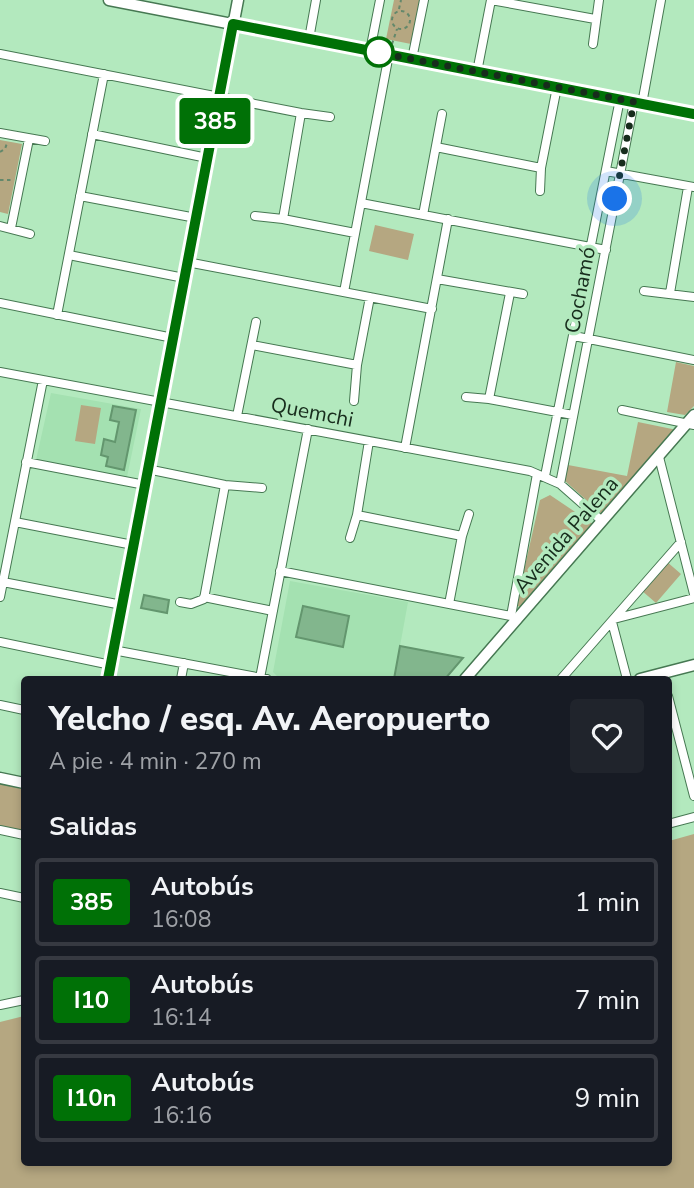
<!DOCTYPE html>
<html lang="es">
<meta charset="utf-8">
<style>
:root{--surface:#171b24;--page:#20242c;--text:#f1f3f6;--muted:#9ea1a6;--line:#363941}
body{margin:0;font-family:"Nunito Sans",sans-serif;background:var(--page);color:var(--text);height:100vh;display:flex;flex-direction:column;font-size:26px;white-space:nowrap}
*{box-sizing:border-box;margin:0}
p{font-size:23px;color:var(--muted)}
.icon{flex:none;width:38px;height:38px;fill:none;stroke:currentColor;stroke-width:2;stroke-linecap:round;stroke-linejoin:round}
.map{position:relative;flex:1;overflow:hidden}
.panel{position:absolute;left:21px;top:676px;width:651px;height:490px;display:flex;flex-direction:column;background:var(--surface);border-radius:7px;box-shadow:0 4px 10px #0003}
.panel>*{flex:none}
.badge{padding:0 14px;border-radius:5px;font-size:24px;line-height:46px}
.you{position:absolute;width:35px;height:35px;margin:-18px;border:5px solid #fff;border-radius:50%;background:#1a73e8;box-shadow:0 0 0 10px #1a73e833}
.map>.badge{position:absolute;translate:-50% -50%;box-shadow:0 0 0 4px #fff}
h2{padding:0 28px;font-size:26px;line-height:63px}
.round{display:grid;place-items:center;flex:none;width:74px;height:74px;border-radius:7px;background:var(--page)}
.headline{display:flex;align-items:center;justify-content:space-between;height:119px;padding:0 28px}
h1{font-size:33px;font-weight:800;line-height:52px}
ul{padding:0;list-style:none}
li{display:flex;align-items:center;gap:21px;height:88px;margin:0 14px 10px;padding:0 14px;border:4px solid var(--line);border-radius:7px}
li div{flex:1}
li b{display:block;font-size:26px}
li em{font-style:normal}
li .badge{min-width:77px;font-weight:700;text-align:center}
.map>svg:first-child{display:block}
</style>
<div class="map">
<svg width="694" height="1188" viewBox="0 0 694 1188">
<rect width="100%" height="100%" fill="#b3e9be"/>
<path fill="#a4e1b1" d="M 51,393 L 141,409 L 127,477 L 36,460 Z
M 290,581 L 408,602 L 394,679 L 290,679 L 278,677 L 273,672 Z"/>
<path fill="#b5a781" d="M 394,0 L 420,0 L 411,44 L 386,39 Z
M 0,140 L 22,144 L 8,214 L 0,212 Z
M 375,225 L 414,234 L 408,260 L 369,251 Z
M 676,362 L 694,366 L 694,406 L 685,415 L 667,412 Z
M 81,405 L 101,408 L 95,444 L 75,441 Z
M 638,422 L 677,430 L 602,514 L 565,481 L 568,465 L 627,476 Z
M 550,495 L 593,524 L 520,607 L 516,605 L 540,500 Z
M 666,561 L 681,574 L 656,603 L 641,590 Z
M 0,784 L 24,789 L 24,831 L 0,827 Z
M 694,834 L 694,1188 L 0,1188 L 0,1022 L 24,1016 L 24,1162 L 668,1162 L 669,841 Z"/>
<path fill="#82b68d" stroke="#63966e" stroke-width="2" d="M 113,406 L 136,410 L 124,470 L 106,466 L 108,457 L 101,455 L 104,439 L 115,442 L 119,422 L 110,420 Z
M 144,595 L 169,600 L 167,613 L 141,608 Z
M 303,606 L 349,616 L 343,647 L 296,637 Z
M 400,646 L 463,658 L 445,679 L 394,679 Z"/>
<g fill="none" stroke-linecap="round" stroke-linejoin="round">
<g stroke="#467852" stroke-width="10">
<path id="minor" d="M 491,0 L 595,19
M 309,39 L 316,0
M 593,44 L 599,0
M 370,51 L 380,0
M 0,54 L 301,113 L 330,117
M 412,59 L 424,0
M 477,72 L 491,0
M 642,104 L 661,0
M 0,133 L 45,141
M 92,134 L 207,158
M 436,147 L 541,168
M 606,171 L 694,187
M 540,191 L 541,168 L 557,87
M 80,196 L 196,218
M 361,203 L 606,250
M 423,215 L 442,114
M 255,216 L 283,219 L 355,233
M 283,219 L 301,113
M 0,226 L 30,234
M 11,228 L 29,139
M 69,255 L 184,278
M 187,262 L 432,309
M 437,279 L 523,294
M 644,291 L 694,297
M 344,292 L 389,54
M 670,293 L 688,187
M 0,303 L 173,338
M 57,315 L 104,74
M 574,336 L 694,360
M 252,345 L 357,365
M 0,372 L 530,471 L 560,484 L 602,521
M 466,397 L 489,399 L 573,415
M 489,399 L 510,293
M 354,401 L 357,365 L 370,297
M 622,410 L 694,425
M 237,416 L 256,322
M 405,448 L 448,219
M 659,457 L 694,594
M 26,462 L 145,485
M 147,469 L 225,485 L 262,488
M 545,476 L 620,99
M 560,484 L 634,102
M 357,515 L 462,536
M 15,522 L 133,545
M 350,538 L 357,515 L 369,441
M 280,571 L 511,616 L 517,620
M 3,582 L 122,605
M 0,597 L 43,380
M 204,597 L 273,611
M 180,602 L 191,604 L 204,599 L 225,485
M 449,604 L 462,536 L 469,514
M 511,616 L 537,474
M 614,619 L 694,598
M 612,622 L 627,679
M 0,642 L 111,665
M 113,650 L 267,679
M 260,678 L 308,429
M 181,679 L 184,663
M 561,679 L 681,542
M 668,696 L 694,796
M 0,705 L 24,710
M 668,824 L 694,817
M 0,830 L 24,835
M 0,893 L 24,898
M 0,1005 L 24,1000"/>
</g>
<g stroke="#467852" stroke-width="13">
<path id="tertiary" d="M 109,0 L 694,114
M 108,679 L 238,0
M 465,679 L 694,415
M 640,679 L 694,665
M 0,778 L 24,783"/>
</g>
<path stroke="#63886b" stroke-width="2" stroke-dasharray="3.5 3.5" stroke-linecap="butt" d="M 399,9 L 401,0
M392 20a9 9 0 1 1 18 0a9 9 0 1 1-18 0Z
M 392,44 L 397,29
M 0,152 L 5,149 L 7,143
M 0,180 L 13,180"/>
<use href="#minor" stroke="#fff" stroke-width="8"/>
<use href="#tertiary" stroke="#fff" stroke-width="10"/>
</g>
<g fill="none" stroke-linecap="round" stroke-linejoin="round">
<g stroke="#fff" stroke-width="16">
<path id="line" d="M 108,679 L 233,24 L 694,114"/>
</g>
<use href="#line" stroke="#007106" stroke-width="10"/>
<path stroke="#172c1c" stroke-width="7" stroke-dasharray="0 12.6" d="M 379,52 L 370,51 L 634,102 L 615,199"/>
</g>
<circle fill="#fff" stroke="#007106" stroke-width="3.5" cx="379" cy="52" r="14"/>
<g text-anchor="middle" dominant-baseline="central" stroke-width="7" stroke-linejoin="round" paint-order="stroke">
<g font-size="21" fill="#172c1c" stroke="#b3e9be">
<text transform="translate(580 290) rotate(-79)">Cochamó</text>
<text transform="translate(312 412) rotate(11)">Quemchi</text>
<text transform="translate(566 535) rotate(-49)">Avenida Palena</text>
</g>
</g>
</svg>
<div class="you" style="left:615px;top:199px"></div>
<b class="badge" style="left:215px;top:121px;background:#007106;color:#fff">385</b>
<section class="panel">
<div class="headline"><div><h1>Yelcho / esq. Av. Aeropuerto</h1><p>A pie · 4 min · 270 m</p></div><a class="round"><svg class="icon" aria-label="heart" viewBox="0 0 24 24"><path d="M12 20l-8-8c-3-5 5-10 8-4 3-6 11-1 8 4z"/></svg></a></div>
<h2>Salidas</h2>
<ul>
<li><span class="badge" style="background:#007106;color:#fff">385</span><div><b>Autobús</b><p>16:08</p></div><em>1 min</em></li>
<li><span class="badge" style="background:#007106;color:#fff">I10</span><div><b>Autobús</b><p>16:14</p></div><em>7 min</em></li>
<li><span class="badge" style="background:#007106;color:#fff">I10n</span><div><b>Autobús</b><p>16:16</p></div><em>9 min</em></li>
</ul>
</section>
</div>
